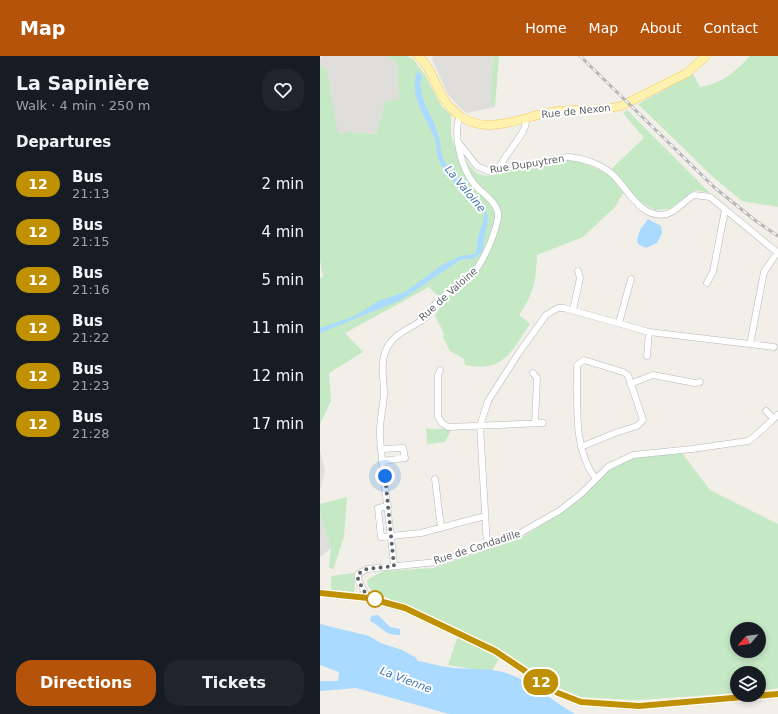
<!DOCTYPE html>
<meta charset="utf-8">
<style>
:root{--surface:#171b24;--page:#20242c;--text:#f1f3f6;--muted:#9ea1a6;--accent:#b45309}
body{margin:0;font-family:"DejaVu Sans",sans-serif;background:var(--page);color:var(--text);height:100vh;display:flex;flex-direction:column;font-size:15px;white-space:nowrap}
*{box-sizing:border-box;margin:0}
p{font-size:13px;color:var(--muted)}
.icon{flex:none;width:22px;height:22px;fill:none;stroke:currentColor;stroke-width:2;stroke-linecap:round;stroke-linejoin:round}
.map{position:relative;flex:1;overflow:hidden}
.side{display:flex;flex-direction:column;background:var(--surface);width:320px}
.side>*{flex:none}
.badge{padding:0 8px;border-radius:13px;font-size:14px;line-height:26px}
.needle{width:26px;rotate:242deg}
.buttons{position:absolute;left:410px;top:566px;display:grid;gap:8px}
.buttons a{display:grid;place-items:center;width:36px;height:36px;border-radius:50%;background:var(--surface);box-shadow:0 2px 6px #0003;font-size:20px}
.you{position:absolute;width:20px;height:20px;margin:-10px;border:3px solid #fff;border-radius:50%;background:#1a73e8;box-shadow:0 0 0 6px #1a73e833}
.map>.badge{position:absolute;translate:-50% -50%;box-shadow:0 0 0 2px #fff}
h2{padding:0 16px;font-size:15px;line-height:36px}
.round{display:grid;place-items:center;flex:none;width:42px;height:42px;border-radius:16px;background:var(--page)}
.head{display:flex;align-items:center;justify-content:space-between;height:68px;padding:0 16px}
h1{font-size:19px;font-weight:600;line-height:30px}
.button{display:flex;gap:8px;margin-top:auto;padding:8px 16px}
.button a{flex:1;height:46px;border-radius:16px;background:var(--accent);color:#fff;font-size:16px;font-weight:600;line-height:46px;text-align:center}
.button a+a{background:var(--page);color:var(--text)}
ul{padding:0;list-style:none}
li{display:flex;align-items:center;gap:12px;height:48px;padding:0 16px}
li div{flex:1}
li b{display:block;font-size:15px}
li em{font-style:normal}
li .badge{min-width:44px;font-weight:700;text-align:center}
header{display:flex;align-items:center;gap:24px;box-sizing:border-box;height:56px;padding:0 20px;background:var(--accent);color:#fff}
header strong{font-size:19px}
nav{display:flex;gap:22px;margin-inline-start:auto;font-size:14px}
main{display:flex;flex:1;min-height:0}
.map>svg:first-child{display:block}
</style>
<header>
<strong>Map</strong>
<nav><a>Home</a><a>Map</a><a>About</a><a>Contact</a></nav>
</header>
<main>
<section class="side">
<div class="head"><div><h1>La Sapinière</h1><p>Walk · 4 min · 250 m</p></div><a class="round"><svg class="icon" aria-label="heart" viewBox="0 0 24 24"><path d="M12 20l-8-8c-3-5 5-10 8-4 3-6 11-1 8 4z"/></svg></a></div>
<h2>Departures</h2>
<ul>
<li><span class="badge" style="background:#bf9000;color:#fff">12</span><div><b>Bus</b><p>21:13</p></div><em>2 min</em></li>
<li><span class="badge" style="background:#bf9000;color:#fff">12</span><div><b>Bus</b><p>21:15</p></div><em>4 min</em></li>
<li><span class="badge" style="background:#bf9000;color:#fff">12</span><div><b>Bus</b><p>21:16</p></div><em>5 min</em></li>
<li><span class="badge" style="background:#bf9000;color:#fff">12</span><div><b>Bus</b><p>21:22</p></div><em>11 min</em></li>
<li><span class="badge" style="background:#bf9000;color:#fff">12</span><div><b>Bus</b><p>21:23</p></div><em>12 min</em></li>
<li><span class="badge" style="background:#bf9000;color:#fff">12</span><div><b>Bus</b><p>21:28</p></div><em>17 min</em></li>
</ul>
<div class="button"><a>Directions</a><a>Tickets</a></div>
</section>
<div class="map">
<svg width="458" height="658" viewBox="0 0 458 658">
<rect width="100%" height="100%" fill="#f1efe8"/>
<path fill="#e0deda" d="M 2,0 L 67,0 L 77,6 L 79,44 L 65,46 L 56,78 L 29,76 L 17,77 L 7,14 L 0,9 L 0,3 Z
M 113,0 L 173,0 L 170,46 L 175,51 L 147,57 L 141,53 L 127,37 L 112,3 Z
M 0,395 L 5,414 L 0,434 Z
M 0,458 L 11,492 L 0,501 Z"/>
<path fill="#c5e8c5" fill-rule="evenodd" d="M 67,0 L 87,0 L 94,4 L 105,19 L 122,51 L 131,59 L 131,78 L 134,89 L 156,117 L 166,120 L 252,103 L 287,117 L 324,82 L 303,57 L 307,54 L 390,137 L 375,134 L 350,153 L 335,154 L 303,137 L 295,151 L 263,181 L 217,199 C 216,224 214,238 199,259 L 210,268 C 191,296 183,317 145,309 L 144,303 L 130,295 L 123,281 L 124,278 L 115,259 L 124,246 L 109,231 L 25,277 L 43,296 L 9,317 L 11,345 L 0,368 L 0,222 L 3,221 L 0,204 L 0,9 L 7,14 L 18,77 L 29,76 L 56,78 L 65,45 L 79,44 L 77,6 Z
M 173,0 L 179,0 L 175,51 L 170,46 Z
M 430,0 L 458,0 L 458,151 L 422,145 L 393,121 L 318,48 L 373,18 L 380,31 C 403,27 415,16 430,0 Z
M 106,372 C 115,375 122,371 131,374 L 125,386 L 107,388 Z
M 362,397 L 390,434 L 458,468 L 458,632 L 439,635 L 439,617 L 417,617 L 417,637 L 318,644 L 260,641 L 235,630 L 184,595 L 171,616 L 128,609 L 140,574 L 61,539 C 54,536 48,534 47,525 L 50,522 L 64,515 L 113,512 L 204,480 L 242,456 L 291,412 L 312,401 ZM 417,573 L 439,573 L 439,595 L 417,595 Z
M 27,441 L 24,481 L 13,514 L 9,511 L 11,492 L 0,458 L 0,448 Z
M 34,517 C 33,524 36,530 34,537 L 11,535 L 11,520 Z"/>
<path fill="#aadaff" d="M 97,15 L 102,20 C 96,40 111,56 117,75 C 121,85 120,99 126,108 C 136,125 152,138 165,152 L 168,163 L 162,196 L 155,202 L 140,204 L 81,244 L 0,277 L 0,272 L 35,260 L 58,245 L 85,236 L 122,209 L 141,200 L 155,198 C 158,192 157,188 158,182 C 160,172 165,167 164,156 C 151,144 129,124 121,108 C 116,101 118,90 114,81 C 105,58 89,42 97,15 Z
M 328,163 L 341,170 L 342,177 L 337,187 L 326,192 L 318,188 L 317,184 L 320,174 Z
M 58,559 L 70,571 L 80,573 L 80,579 C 63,579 63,571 50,565 L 51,560 Z
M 0,568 L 49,580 L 61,587 L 82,594 L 95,601 L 98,605 C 110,607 122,611 134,612 C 154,614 169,611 189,618 C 214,627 232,645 255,658 L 129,658 L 36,632 L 0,635 L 0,625 L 18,625 L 19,616 L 0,609 Z"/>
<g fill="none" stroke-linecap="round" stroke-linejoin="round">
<g stroke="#b5b8bc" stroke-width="7">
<path id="minor" d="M 138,86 L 157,110 L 168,115 L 248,101 C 263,102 281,108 293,119 C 308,133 321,164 347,158 C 357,155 365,144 374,139 L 390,141 L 458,197
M 179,113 C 184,97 208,78 206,62
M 387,227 L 393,216 L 405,154
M 253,254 L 260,222 L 258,215
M 299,267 L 311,223
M 430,288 L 444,216 L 457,197
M 327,300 L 329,276
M 120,314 L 118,319 L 118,361 L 122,367 L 128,371 L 223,367
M 213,317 L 217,322 L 215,367
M 310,328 L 333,319 L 375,327 L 380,326
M 446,355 L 454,363
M 261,391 L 295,377 L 317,370 L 323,364 L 308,319 L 303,316 L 264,304 L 257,309 C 258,346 252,393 276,423
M 62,393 L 83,392 L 85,402 L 63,405
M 115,423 L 121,472
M 68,450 L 58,452 L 61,481 L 101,477 L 165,460
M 167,490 L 160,370 L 168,345 L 198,298 L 226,259 L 238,252 L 244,252 L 329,276 L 454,291
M 74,510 C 70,467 63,424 60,381 C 59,367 63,353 64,339 C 64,324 60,307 66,294 C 74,276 91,273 105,262 C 110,257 113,250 118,245 C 128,235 141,229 151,219 C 163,208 175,178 178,162 C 180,148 163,138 155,129 C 142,114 132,79 140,60
M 48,542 L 38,524 L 38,518 L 47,513 L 117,506 L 195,480 L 239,455 L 261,438 L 288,411 L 313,399 L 372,393 L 428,385 L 435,380 L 458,359"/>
</g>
<g stroke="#f2c960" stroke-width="9">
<path id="major" d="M 98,0 C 115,15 117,41 135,56 C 164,82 198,62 231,56 C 254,52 278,56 301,50 L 367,17 L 386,0
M 0,537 L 48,542 L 85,552 L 175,595 L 238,637 L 261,646 L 319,650 L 458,638"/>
</g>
<use href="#minor" stroke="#fff" stroke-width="6"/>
<use href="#major" stroke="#fff2af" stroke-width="8"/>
<g stroke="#b6b7b8" stroke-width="3">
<path id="rail" d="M 260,0 L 395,132 L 436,165 L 458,180"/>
</g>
<use href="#rail" stroke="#fff" stroke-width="1.5" stroke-dasharray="4.5" stroke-linecap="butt"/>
</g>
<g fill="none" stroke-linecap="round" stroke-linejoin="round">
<g stroke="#fff" stroke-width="9">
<path id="line" d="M 0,537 L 48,542 L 85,552 L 175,595 L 238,637 L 261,646 L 319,650 L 458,638"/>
</g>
<use href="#line" stroke="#bf9000" stroke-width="6"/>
<path stroke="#5f6368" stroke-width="4" stroke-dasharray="0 7.2" d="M 55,543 L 48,542 L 38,524 L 38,518 L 47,513 L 74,510 L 65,420"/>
</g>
<circle fill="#fff" stroke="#bf9000" stroke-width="2" cx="55" cy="543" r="8"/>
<g text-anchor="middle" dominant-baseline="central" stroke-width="4" stroke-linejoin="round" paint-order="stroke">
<g font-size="10" fill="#5f6368" stroke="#fff">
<text transform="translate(256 55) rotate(-6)">Rue de Nexon</text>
<text transform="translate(207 108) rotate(-9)">Rue Dupuytren</text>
<text transform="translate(128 238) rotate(-42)">Rue de Valoine</text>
<text transform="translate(157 491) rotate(-18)">Rue de Condadille</text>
</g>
<g font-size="11" font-style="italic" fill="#4174aa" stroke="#fff">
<text transform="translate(145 133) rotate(50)">La Valoine</text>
<text transform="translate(86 624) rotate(21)">La Vienne</text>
</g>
</g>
</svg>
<div class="buttons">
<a><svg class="needle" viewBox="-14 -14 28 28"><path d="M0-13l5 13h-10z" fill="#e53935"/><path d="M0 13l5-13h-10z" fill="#9ea1a6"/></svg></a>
<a><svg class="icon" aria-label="layers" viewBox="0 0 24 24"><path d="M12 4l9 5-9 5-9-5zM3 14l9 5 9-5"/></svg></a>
</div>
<div class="you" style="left:65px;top:420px"></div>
<b class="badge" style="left:221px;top:626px;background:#bf9000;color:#fff">12</b>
</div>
</main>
